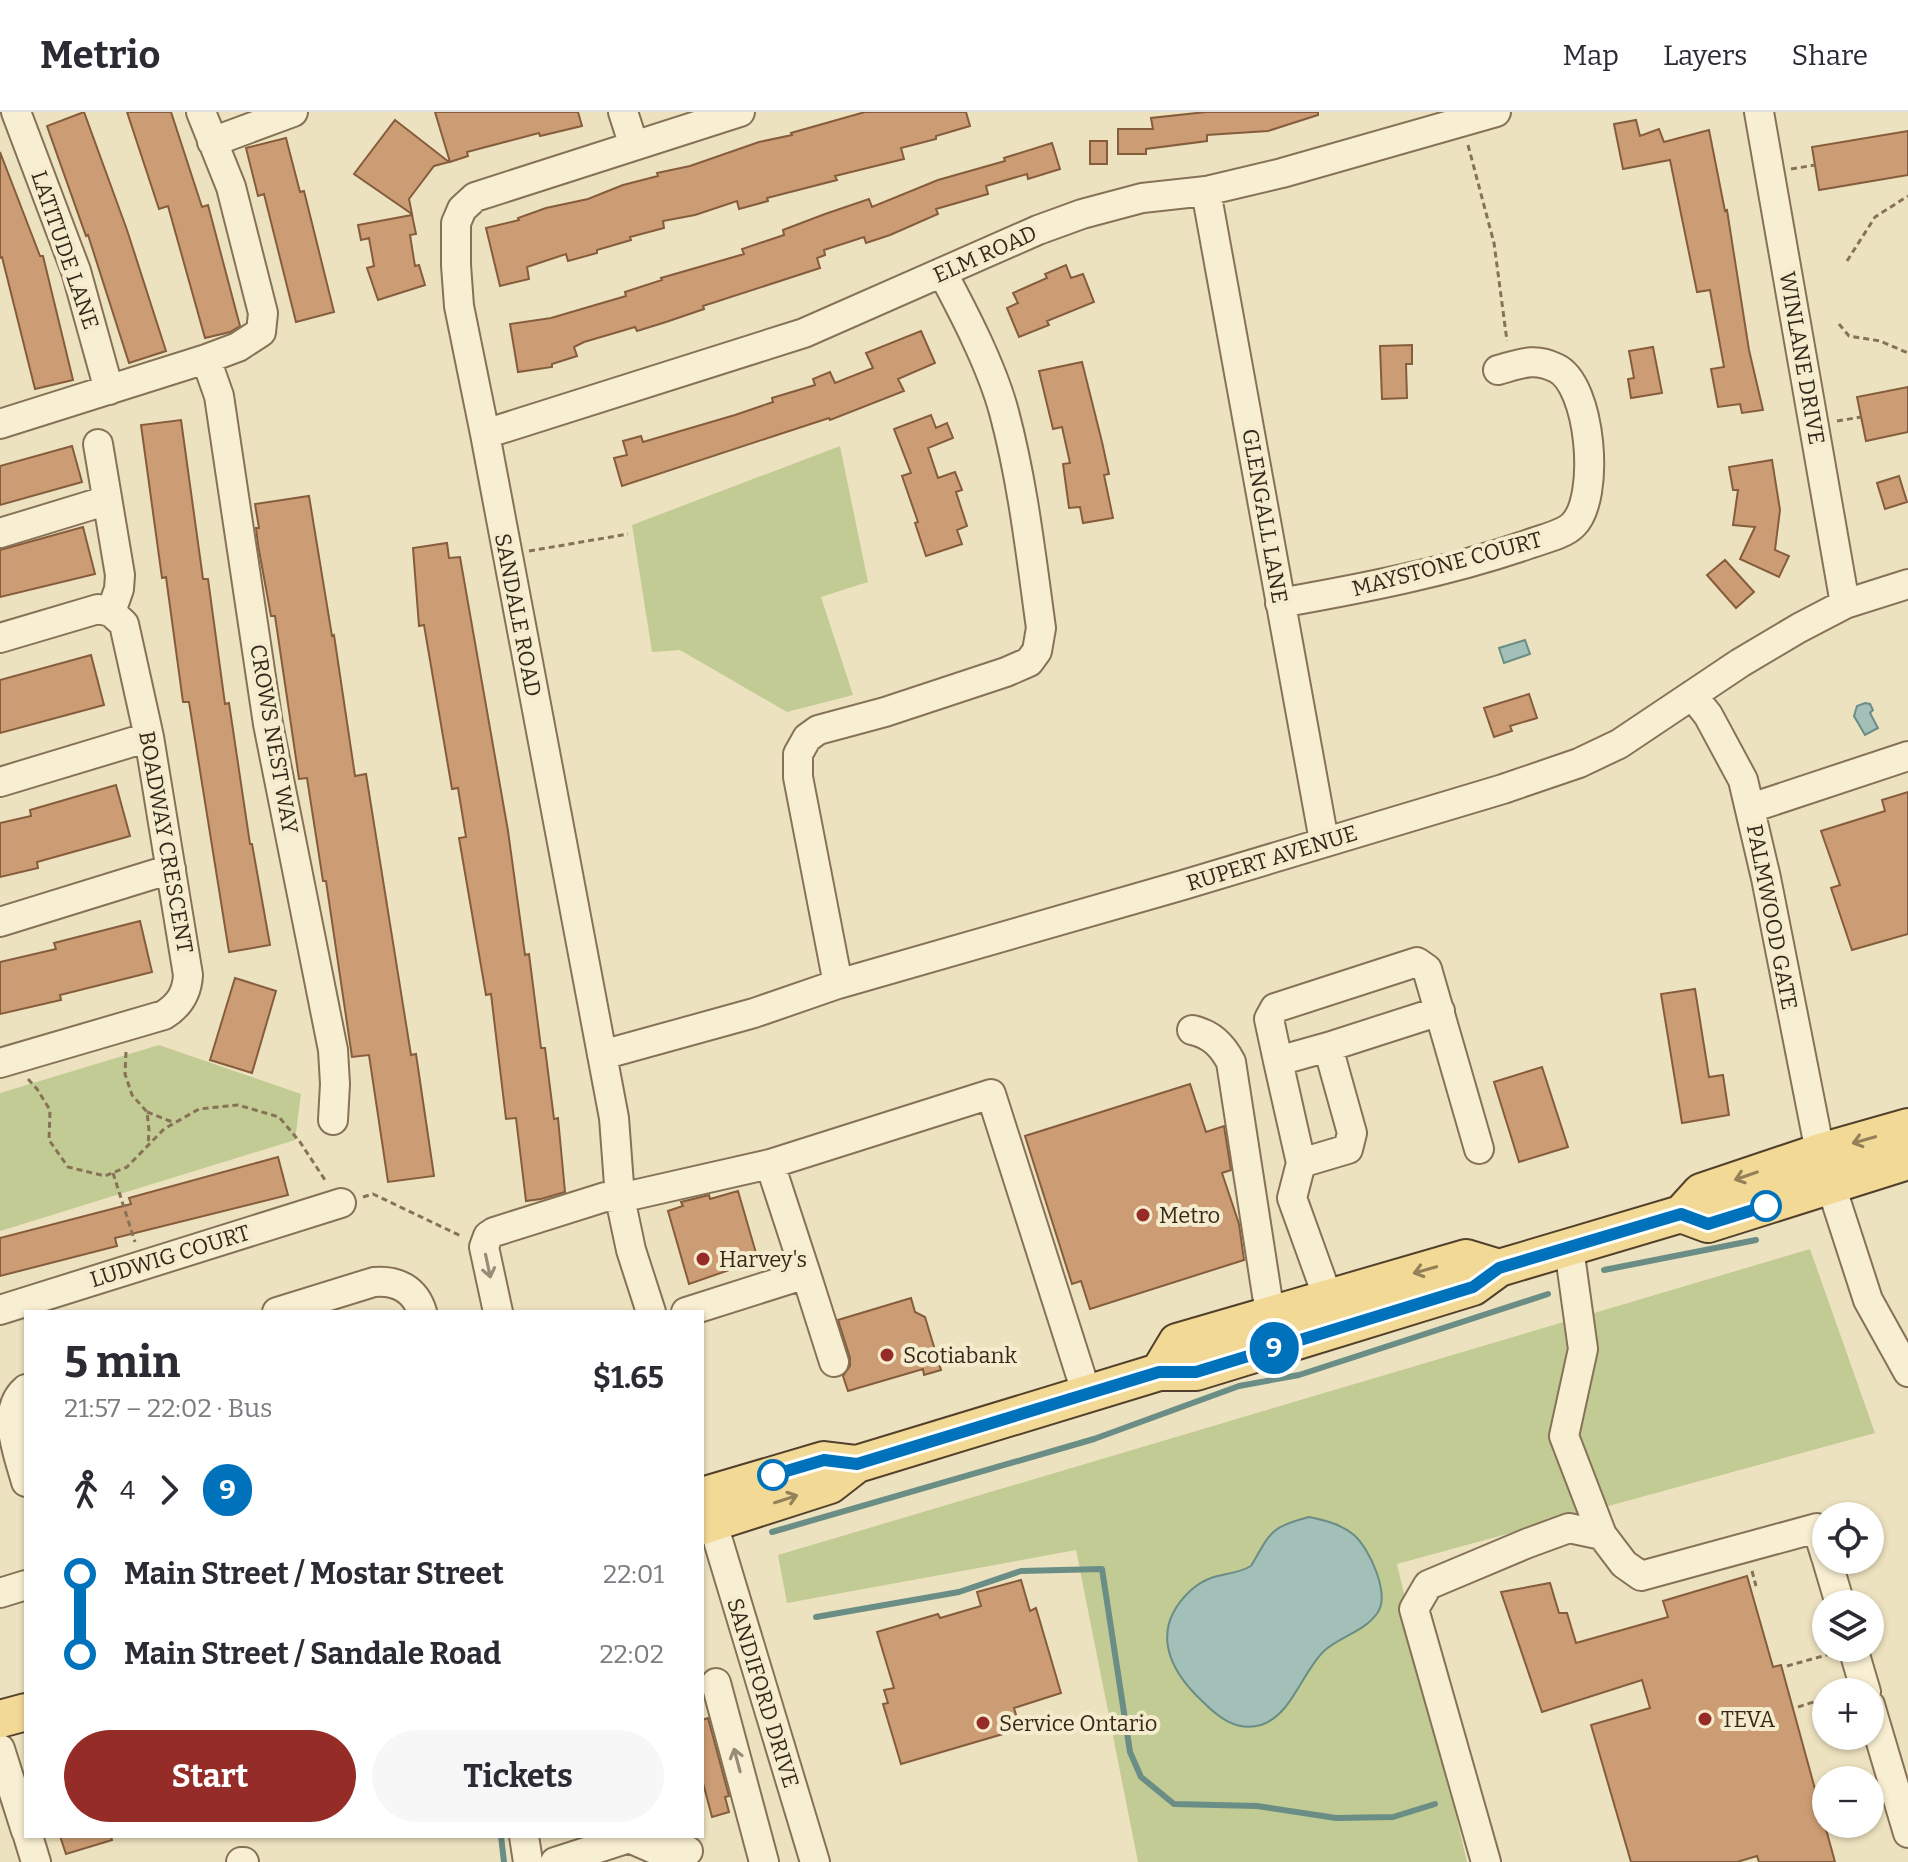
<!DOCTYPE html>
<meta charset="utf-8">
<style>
:root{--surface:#fff;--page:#f7f7f7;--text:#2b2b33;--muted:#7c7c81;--line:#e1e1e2;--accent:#952c28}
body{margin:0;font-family:Bitter,serif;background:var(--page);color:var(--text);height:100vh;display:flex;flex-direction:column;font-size:30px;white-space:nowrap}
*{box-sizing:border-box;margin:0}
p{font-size:26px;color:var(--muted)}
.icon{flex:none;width:44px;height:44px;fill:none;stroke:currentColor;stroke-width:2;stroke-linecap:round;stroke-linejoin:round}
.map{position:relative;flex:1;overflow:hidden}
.side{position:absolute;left:24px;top:1198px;width:680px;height:528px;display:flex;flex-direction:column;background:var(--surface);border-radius:0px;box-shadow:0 2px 6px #0004}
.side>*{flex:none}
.badge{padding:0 16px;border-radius:26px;font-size:28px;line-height:52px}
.tools{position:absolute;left:1812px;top:1390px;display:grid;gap:16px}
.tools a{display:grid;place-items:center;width:72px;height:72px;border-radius:50%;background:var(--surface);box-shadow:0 2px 6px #0004;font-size:40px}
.map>.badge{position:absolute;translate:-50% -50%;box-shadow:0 0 0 4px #fff}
.legs{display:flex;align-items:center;gap:12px;height:88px;padding:0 40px;font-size:26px}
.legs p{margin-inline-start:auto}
.head{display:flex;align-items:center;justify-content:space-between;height:136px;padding:0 40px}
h1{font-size:44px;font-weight:700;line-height:60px}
.cta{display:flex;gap:16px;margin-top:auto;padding:16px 40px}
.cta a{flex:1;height:92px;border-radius:48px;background:var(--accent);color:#fff;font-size:32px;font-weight:700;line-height:92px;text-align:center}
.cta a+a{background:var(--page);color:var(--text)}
ul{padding:0 40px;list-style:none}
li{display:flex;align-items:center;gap:28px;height:80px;font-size:30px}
li i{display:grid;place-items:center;width:12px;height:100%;margin:0 10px;background:currentColor}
li i::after{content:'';width:20px;height:20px;margin:-10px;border:6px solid;border-radius:50%;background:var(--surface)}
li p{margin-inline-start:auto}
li:first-child i{background:linear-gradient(#0000 50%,currentColor 0)}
li:last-child i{background:linear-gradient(currentColor 50%,#0000 0)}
header{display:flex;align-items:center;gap:48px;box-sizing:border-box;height:112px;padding:0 40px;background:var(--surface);border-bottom:2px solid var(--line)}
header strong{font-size:38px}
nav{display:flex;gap:44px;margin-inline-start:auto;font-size:28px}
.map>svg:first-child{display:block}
</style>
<header>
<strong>Metrio</strong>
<nav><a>Map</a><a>Layers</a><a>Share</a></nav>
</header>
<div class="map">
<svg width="1908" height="1750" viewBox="0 0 1908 1750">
<rect width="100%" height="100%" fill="#ede2bf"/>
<path fill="#c2cb93" d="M 840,334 L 868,470 L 821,485 L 853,583 L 787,600 L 680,538 L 652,540 L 632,413 Z
M 159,933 L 301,982 L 295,1028 L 0,1119 L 0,981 Z
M 1810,1137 L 1875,1321 L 1397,1452 L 1467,1750 L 1138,1750 L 1076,1438 L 787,1491 L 778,1443 Z"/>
<path fill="#a2bfb8" stroke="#6a8d86" stroke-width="2" d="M 1525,528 L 1530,542 L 1504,551 L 1499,536 Z
M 1865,591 L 1870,592 L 1873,598 L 1870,601 L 1878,616 L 1865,623 L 1854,604 L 1857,594 Z
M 1309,1405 C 1324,1408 1341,1412 1354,1423 C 1369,1436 1390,1481 1378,1500 C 1365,1520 1340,1524 1324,1539 C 1302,1560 1292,1603 1261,1613 C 1236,1620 1218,1605 1202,1589 C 1168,1557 1150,1517 1190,1479 C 1213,1458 1230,1466 1251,1454 C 1271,1420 1270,1415 1309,1405 Z"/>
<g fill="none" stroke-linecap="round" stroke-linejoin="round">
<path stroke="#6a8d86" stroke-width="6" d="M 1604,1158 L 1756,1128
M 772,1420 L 1094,1327 L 1239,1274 L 1299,1263 L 1548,1182
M 816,1505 L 959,1480 L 1021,1459 L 1102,1457 L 1130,1640 L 1141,1665 L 1174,1692 L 1257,1694 L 1336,1706 L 1393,1705 L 1435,1692
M 501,1724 L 504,1750"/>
</g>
<path fill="#cc9d74" stroke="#855d3d" stroke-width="2" d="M 84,0 L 127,118 L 166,239 L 129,251 L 88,123 L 86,124 L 47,14 Z
M 127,0 L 171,0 L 202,95 L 208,93 L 240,214 L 230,220 L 205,226 L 168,94 L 159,97 Z
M 435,0 L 578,0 L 582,14 L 540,24 L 539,21 L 467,40 L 468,44 L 450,50 Z
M 865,0 L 966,0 L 970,14 L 936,24 L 936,27 L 901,36 L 904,47 L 835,64 L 837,68 L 767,86 L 768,89 L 739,97 L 737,89 L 695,103 L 663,109 L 664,116 L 630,125 L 631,128 L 597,138 L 597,141 L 568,149 L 566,142 L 527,155 L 529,167 L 500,174 L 486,116 L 519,108 L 518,106 L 546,96 L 588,87 L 623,73 L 658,64 L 657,61 L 690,54 L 759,30 L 792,23 L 791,21 Z
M 1206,0 L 1318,0 L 1318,3 L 1268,19 L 1207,23 L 1207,29 L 1146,37 L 1146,42 L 1118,42 L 1118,17 L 1153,17 L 1151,6 Z
M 395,8 L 449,50 L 434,54 L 415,79 L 409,87 L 412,102 L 354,62 Z
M 1636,8 L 1640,24 L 1659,17 L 1664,30 L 1709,18 L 1725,99 L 1727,98 L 1749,238 L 1763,298 L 1742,301 L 1740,292 L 1718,295 L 1711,257 L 1724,255 L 1710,178 L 1697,180 L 1670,48 L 1623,57 L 1614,12 Z
M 1908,19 L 1908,63 L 1819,78 L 1812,35 Z
M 286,26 L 300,80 L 304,79 L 334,200 L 296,210 L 264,82 L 258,84 L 246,36 Z
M 1090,29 L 1107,29 L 1107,52 L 1090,52 Z
M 1052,31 L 1060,57 L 1028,67 L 1027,62 L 986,74 L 988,82 L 936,97 L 938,102 L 890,123 L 866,131 L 864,125 L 824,138 L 825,143 L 817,146 L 820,156 L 703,194 L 704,197 L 666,210 L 637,219 L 635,215 L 584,230 L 574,235 L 577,244 L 552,252 L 552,255 L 518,260 L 510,212 L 551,206 L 626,184 L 625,180 L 662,168 L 661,166 L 744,142 L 742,137 L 784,123 L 783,118 L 825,102 L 869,87 L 872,95 L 938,68 L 1005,49 L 1004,46 Z
M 0,40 L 40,144 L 43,144 L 73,268 L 35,277 L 2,145 L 0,146 Z
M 412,103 L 416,122 L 410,123 L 415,154 L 419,153 L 425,173 L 378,188 L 367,156 L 374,154 L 369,126 L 361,128 L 358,113 Z
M 1066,153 L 1071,166 L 1083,162 L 1094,190 L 1047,209 L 1049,213 L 1019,225 L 1007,196 L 1018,191 L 1013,181 L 1047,166 L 1045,162 Z
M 921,219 L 935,251 L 898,267 L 904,279 L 830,308 L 829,306 L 774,324 L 622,374 L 614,346 L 627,343 L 623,329 L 641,324 L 643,330 L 735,303 L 773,290 L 772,286 L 815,273 L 813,267 L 830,260 L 835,271 L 873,256 L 866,241 Z
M 1412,233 L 1412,252 L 1406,252 L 1407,286 L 1382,287 L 1380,234 Z
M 1653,235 L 1662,281 L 1631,286 L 1628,267 L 1634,266 L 1629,239 Z
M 1082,250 L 1102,330 L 1109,362 L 1104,363 L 1113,406 L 1083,411 L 1080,395 L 1069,396 L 1063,352 L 1070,351 L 1062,315 L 1053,317 L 1039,259 Z
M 1908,275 L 1908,320 L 1866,329 L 1857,285 Z
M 931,303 L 936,316 L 947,311 L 953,326 L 928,336 L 938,366 L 955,360 L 962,378 L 956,380 L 967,414 L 957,418 L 962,432 L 926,444 L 915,411 L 918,410 L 902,364 L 911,361 L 894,317 Z
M 181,308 L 203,467 L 208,467 L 225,592 L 229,591 L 250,732 L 252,732 L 270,833 L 229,840 L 189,590 L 183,590 L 166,465 L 162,466 L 141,313 Z
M 72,334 L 82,370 L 0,393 L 0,354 Z
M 1772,348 L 1780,398 L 1775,438 L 1789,444 L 1779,465 L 1740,447 L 1755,415 L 1733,413 L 1738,378 L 1733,378 L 1729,355 Z
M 1899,364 L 1907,390 L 1885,397 L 1877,371 Z
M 309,384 L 332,524 L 334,523 L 355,664 L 366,662 L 411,943 L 416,942 L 434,1064 L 388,1070 L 369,943 L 352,945 L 326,769 L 323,769 L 307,666 L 299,667 L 275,504 L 271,504 L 258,433 L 256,416 L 259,416 L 255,392 Z
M 83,415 L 95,462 L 0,485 L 0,438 Z
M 447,431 L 449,446 L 460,445 L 508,719 L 525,843 L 529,842 L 541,936 L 545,936 L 554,1007 L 558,1006 L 565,1080 L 541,1087 L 526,1089 L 516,1006 L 506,1007 L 491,882 L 486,883 L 459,726 L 466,725 L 458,676 L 452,677 L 424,513 L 419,514 L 413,436 Z
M 1725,448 L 1754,480 L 1736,496 L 1707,463 Z
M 91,543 L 104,593 L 0,621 L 0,568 Z
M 1529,582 L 1537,606 L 1510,614 L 1512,619 L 1494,625 L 1484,596 Z
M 116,673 L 130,724 L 37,750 L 38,756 L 0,765 L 0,711 L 31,704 L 30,698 Z
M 1908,680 L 1908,822 L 1852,838 L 1831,776 L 1840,773 L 1821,719 L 1885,699 L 1882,688 Z
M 140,809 L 152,860 L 60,883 L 61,888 L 0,902 L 0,850 L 56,837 L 54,831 Z
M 235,866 L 276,879 L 252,961 L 210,948 Z
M 1695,877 L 1709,965 L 1723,963 L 1729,1003 L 1682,1011 L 1661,882 Z
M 1542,955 L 1568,1035 L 1519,1050 L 1494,970 Z
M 1190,972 L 1206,1020 L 1224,1014 L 1231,1058 L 1222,1061 L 1239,1112 L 1244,1148 L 1090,1197 L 1081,1169 L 1072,1172 L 1025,1024 Z
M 278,1045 L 288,1083 L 115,1126 L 117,1134 L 0,1164 L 0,1126 L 131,1092 L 129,1086 Z
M 738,1079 L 758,1148 L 689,1172 L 668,1099 L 683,1094 L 681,1090 L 709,1083 L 710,1087 Z
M 911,1186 L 915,1200 L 925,1205 L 941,1258 L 924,1263 L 923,1257 L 848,1279 L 843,1264 L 850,1254 L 850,1246 L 838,1208 Z
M 1747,1464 L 1773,1555 L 1781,1553 L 1835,1750 L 1759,1750 L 1757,1744 L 1737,1750 L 1631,1750 L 1591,1613 L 1650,1596 L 1642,1568 L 1542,1600 L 1501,1480 L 1550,1471 L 1559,1501 L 1567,1501 L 1576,1531 L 1668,1505 L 1663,1489 Z
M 1021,1468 L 1030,1499 L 1036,1496 L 1061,1581 L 1014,1596 L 1020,1617 L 901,1652 L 883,1592 L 888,1591 L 884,1578 L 894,1576 L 877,1520 L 938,1502 L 940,1506 L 981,1494 L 977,1480 Z
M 708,1606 L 729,1684 L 725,1685 L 729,1700 L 712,1705 L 702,1667 L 702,1608 Z
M 60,1724 L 111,1724 L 112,1728 L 66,1742 Z"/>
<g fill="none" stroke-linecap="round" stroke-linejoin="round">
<g stroke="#867257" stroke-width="32">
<path id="minor" d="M 16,0 L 76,159 L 109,278
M 623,0 L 634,34
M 1759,0 L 1845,492
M 212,30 L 293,0
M 1206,79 L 1324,729
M 206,247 L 219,284 L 268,612 L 333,938 L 335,972 L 333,1008
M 0,312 L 206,247 L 238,235 L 261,220 L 263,201 L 231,75 L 201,0
M 485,322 L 804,221 L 1038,118 L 1082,102 L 1142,86 L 1206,79 L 1282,61 L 1496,0
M 98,332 L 120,463 L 119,477 L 111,500
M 0,421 L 105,389
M 1280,491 C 1364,476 1448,460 1529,432 C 1542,427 1563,423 1573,413 C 1601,386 1591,272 1556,256 C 1534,245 1520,252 1498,258
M 0,526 L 98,497 L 111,500 L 124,512 L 149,625 L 188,863 C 187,881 180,893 164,903 L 0,951
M 1692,583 L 1708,603 L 1743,668 L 1766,766 L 1820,1040 L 1868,1188 L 1908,1260
M 0,670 L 149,625
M 1751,696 L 1908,644
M 0,810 L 171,757
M 838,872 L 798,665 L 798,642 L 807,626 L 818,618 L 885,600 L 1006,560 L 1029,550 L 1037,539 L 1041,516 C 1031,444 1023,371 1004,300 C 992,255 964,201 942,160
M 1192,918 C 1211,922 1222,933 1231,950 L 1267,1183 L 1273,1202
M 1328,935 L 1440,899
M 602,943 L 754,901 L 838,872 L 1183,773 L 1503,677 L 1579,651 L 1619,632 L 1740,551 L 1799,516 L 1845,492 L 1908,472
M 1278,949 L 1269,907 L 1275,896 L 1417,850 L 1427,857 L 1479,1037
M 1301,1051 L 1278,949 L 1328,935 L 1352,1021 L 1348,1037 L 1301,1051 L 1292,1086 L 1328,1186
M 1569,1136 L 1583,1237 L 1564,1324 L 1602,1423 L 1624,1452 L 1641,1464 L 1817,1416 L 1826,1445
M 806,1162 L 834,1250
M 0,1198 L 341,1091
M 277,1200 L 374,1170 C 397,1168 415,1177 422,1200
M 498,1200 L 484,1135 L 488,1124 L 494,1120 L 605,1085 L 620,1086 L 770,1052
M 651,1200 L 631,1138 L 620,1086 L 614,1006 L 485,322 L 459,194 L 456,153 L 456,111 L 462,97 L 475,85 L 740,0
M 686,1200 L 806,1162 L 770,1052 L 991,982 L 1087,1283
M 26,1277 C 0,1299 18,1340 26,1370
M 707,1392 L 815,1750
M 1827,1448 L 1840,1492
M 0,1481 L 26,1473
M 1853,1536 L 1866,1580
M 716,1571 L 764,1750
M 1870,1593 L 1908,1721
M 0,1637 L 26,1719
M 28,1724 L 36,1750
M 524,1724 L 528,1750
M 629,1726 L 659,1739 L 688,1739
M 241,1750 L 244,1750
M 555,1750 L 629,1726 L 628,1724
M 1486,1750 L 1414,1497 L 1428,1473 L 1528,1431 L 1569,1416 L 1602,1423"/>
</g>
<g stroke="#53402c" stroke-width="40">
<path id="major" d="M 1681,1102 L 1708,1112 L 1908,1049
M 1159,1260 L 1177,1230 L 1466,1146 L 1499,1156
M 702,1384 L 824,1348 L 857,1352
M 702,1414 L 830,1373 L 857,1352 L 1159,1260 L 1196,1260 L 1473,1175 L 1499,1156 L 1681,1102 L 1701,1080 L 1820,1040 L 1908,1015
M 0,1607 L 26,1600"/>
</g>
<path stroke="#867257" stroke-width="3" stroke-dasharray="6 4" stroke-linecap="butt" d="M 1468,33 L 1494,131 L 1507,229
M 1791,57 L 1815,53
M 1847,149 L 1875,105 L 1908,84
M 1839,212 L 1849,224 L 1880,229 L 1908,241
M 1837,309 L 1861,305
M 529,439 L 628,422
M 126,940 L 125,962 L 132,983 L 147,1000 L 149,1018 L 148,1034
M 28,967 L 37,977 L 50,998 L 49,1028 L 68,1055 L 105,1064 L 127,1055 L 164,1017 L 199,997 L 238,993 L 279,1005 L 300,1030 L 327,1071
M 147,1000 L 175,1011
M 113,1061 L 135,1130
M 363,1085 L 373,1082 L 461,1124
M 1752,1459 L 1756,1474
M 1787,1554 L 1830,1542
M 1798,1595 L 1826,1586"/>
<use href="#minor" stroke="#f8efd2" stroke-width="28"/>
<use href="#major" stroke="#f2d996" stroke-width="36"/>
</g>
<defs><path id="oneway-shaft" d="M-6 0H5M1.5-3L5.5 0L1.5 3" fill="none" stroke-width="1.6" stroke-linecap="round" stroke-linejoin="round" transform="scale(2)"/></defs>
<g stroke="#948159">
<use href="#oneway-shaft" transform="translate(1864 1028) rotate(164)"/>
<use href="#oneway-shaft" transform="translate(1746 1064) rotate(161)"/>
<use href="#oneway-shaft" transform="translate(1425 1158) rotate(164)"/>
<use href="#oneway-shaft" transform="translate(786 1387) rotate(-18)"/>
</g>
<g stroke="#968c77">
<use href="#oneway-shaft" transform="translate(488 1154) rotate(78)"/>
<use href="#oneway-shaft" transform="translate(737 1648) rotate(-105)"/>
</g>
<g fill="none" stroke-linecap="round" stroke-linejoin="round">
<g stroke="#fff" stroke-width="18">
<path id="line-1" d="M 773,1363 L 824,1348 L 857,1352 L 1159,1260 L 1196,1260 L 1473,1175 L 1499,1156 L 1681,1102 L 1708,1112 L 1766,1094"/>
</g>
<use href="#line-1" stroke="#0072bc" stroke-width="12"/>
</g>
<g fill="#fff" stroke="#0072bc" stroke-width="4">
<circle cx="1766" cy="1094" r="14"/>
<circle cx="773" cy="1363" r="14"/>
</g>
<g fill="#952c28" stroke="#f5ecce" stroke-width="3">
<circle cx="1143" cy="1103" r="8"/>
<circle cx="703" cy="1147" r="8"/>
<circle cx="887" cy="1243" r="8"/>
<circle cx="1705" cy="1607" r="8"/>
<circle cx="983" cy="1611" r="8"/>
</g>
<g text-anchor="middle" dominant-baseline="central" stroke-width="8" stroke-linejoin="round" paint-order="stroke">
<g font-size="22" fill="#35291c" stroke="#f5ecce">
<text transform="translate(65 138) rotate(71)">LATITUDE LANE</text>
<text transform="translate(985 142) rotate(-24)">ELM ROAD</text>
<text transform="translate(1802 246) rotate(80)">WINLANE DRIVE</text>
<text transform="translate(1265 404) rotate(80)">GLENGALL LANE</text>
<text transform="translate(1447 452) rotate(-15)">MAYSTONE COURT</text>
<text transform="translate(518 503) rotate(79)">SANDALE ROAD</text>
<text transform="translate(274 627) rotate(80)">CROWS NEST WAY</text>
<text transform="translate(166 730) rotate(80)">BOADWAY CRESCENT</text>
<text transform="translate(1272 746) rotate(-17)">RUPERT AVENUE</text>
<text transform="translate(1772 805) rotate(79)">PALMWOOD GATE</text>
<text transform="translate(170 1144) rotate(-17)">LUDWIG COURT</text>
<text transform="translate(763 1581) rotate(73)">SANDIFORD DRIVE</text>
</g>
<g font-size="22" fill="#35291c" stroke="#f5ecce" text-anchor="start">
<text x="1159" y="1103">Metro</text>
<text x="719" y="1147">Harvey's</text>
<text x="903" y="1243">Scotiabank</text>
<text x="1721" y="1607">TEVA</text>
<text x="999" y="1611">Service Ontario</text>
</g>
</g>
</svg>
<div class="tools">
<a><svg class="icon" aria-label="locate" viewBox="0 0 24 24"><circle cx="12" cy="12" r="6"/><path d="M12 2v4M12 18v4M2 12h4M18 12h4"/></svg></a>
<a><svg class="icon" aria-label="layers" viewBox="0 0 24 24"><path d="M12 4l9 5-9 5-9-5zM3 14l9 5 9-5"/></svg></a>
<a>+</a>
<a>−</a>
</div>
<b class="badge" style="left:1274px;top:1236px;background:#0072bc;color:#fff">9</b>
<section class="side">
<div class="head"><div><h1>5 min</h1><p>21:57 – 22:02 · Bus</p></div><b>$1.65</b></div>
<div class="legs"><svg class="icon" aria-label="walk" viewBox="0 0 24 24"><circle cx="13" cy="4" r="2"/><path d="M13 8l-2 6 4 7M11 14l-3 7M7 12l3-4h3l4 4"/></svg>4<svg class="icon" aria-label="forward" viewBox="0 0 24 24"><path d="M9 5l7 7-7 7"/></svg><b class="badge" style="background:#0072bc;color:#fff">9</b></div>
<ul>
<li><i style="color:#0072bc"></i><b>Main Street / Mostar Street</b><p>22:01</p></li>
<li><i style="color:#0072bc"></i><b>Main Street / Sandale Road</b><p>22:02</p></li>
</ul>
<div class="cta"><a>Start</a><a>Tickets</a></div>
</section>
</div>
